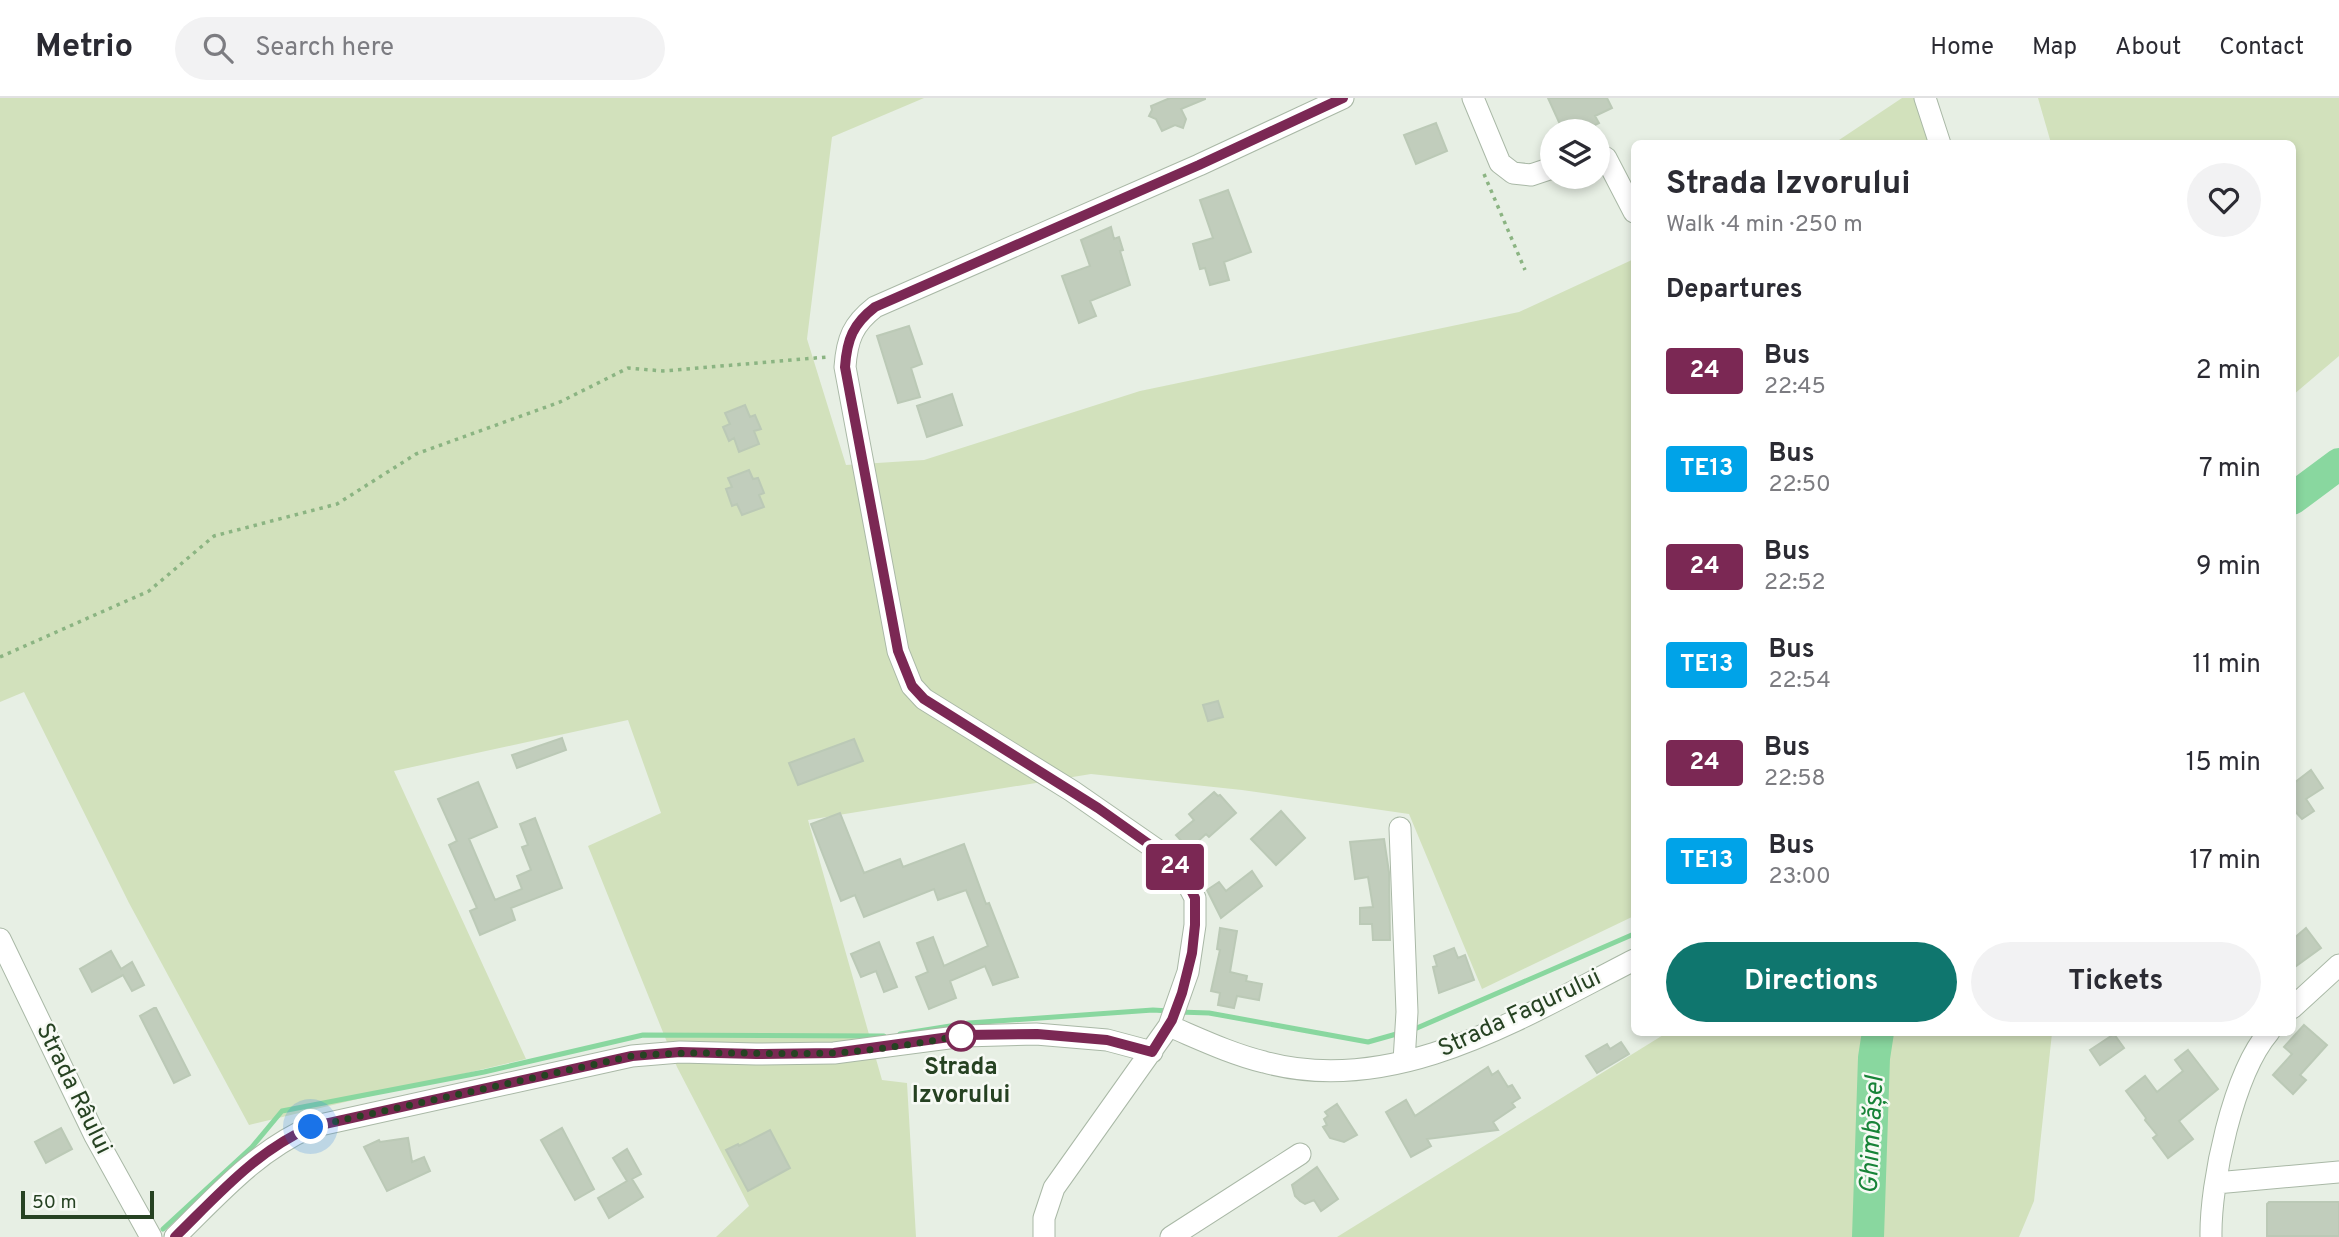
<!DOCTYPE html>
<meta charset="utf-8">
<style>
:root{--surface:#fff;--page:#f2f2f3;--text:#2b2b33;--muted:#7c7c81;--line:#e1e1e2;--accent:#0f766e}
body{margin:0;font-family:Overpass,sans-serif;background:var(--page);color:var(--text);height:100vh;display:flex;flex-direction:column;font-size:26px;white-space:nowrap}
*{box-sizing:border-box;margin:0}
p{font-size:23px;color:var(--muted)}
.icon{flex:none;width:38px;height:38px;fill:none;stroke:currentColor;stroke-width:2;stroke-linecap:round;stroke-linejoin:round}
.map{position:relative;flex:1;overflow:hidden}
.drawer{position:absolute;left:1631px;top:42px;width:665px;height:896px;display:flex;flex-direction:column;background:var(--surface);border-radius:10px;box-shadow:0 4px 10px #0003}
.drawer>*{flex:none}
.badge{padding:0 14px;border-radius:5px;font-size:24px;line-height:46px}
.controls{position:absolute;left:1540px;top:21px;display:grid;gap:14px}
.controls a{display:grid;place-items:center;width:70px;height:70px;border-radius:50%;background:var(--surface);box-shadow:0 4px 10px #0003;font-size:35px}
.scale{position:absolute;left:21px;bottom:18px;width:133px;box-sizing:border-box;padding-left:7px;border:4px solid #264222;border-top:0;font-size:19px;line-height:24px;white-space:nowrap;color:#264222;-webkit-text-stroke:5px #f7faf5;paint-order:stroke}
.you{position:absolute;width:35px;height:35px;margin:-18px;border:5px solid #fff;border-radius:50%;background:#1a73e8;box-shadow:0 0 0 10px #1a73e833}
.map>.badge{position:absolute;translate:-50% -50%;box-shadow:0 0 0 4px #fff}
h2{padding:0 35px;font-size:26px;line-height:63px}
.round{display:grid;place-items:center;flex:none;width:74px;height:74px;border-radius:37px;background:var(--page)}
.head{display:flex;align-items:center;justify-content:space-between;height:119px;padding:0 35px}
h1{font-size:33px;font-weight:700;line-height:52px}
.cta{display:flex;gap:14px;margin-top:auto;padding:14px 35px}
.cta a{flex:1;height:80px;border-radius:42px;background:var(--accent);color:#fff;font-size:28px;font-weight:700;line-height:80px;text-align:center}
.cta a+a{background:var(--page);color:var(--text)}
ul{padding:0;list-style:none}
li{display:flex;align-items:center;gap:21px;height:98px;padding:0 35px}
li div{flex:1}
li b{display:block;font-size:26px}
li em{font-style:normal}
li .badge{min-width:77px;font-weight:700;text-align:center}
header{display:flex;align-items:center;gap:42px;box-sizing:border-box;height:98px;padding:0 35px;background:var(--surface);border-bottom:2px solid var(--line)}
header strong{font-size:33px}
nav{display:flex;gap:38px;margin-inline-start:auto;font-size:24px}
.search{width:490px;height:63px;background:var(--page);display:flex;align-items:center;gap:18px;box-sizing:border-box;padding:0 24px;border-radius:38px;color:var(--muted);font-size:26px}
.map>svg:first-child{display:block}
</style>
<header>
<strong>Metrio</strong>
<div class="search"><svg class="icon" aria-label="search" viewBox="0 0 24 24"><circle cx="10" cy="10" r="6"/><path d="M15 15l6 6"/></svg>Search here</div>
<nav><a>Home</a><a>Map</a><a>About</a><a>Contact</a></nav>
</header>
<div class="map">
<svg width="2339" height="1139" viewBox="0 0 2339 1139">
<rect width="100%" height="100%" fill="#e7efe4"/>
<path fill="#d2e1bc" d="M 0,0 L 924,0 L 832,39 L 807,241 L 846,367 L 924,362 L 1140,293 L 1519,214 L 1634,161 L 1634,818 L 1482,891 L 1409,716 L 1242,692 L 1091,676 L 808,722 L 882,982 L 907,985 L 916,1139 L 716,1139 L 749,1108 L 677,969 L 588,748 L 661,715 L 628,622 L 394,673 L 526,961 L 249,1027 L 129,805 L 24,594 L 0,604 Z
M 1902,0 L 1914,0 L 1929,45 L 1833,46 Z
M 2038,0 L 2339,0 L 2339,258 L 2293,297 L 2292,46 L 2051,45 Z
M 1668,934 L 2052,935 L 2034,1103 L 2019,1139 L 1337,1139 Z"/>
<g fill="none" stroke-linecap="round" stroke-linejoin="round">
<path stroke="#89d79f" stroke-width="5" d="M 1179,914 L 1209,915 L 1368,944 L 1400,935
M 1410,933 L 1634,836
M 900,936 L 969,925 L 1153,912 L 1169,913
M 163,1131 L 252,1049 L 282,1013 L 484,974 L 643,937 L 884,938"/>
<path stroke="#89d79f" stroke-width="32" d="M 2292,401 L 2339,366
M 1868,1139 L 1874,960 L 1878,934"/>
</g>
<path fill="#c1cdbc" stroke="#bbc9b6" stroke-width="2" d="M 1170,0 L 1205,0 L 1205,1 L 1181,11 L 1186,21 L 1183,30 L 1175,27 L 1162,33 L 1156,21 L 1149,18 L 1152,12 L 1151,8 Z
M 1548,0 L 1607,0 L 1612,10 L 1595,18 L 1599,25 L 1585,32 L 1581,24 L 1563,33 Z
M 1436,25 L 1447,53 L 1416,66 L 1404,37 Z
M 1228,92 L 1251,154 L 1224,164 L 1229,182 L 1210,187 L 1205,170 L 1200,171 L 1193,146 L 1213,140 L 1200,102 Z
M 1111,129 L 1114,141 L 1119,139 L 1123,152 L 1120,153 L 1130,187 L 1090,203 L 1096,218 L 1079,225 L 1062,178 L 1090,168 L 1081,142 Z
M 909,228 L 922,266 L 911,270 L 920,299 L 898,305 L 877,238 Z
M 952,296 L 962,327 L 927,339 L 917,308 Z
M 745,307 L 750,319 L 755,317 L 761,331 L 754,333 L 759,346 L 739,354 L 734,340 L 729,343 L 723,329 L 730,326 L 725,315 Z
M 749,372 L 753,381 L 758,380 L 764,395 L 759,397 L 764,409 L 742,417 L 737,406 L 732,408 L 726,391 L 732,389 L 728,380 Z
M 1218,603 L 1223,619 L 1208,623 L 1203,607 Z
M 562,640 L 566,652 L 517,670 L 512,657 Z
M 854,641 L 863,663 L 798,687 L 789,665 Z
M 2311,672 L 2323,690 L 2306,701 L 2314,713 L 2302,721 L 2292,710 L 2292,682 L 2294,685 Z
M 478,684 L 497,729 L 469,741 L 495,802 L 522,791 L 517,778 L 531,772 L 522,749 L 528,747 L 520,726 L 535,720 L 562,790 L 511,810 L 515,822 L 480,837 L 470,813 L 477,810 L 449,747 L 457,743 L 438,701 Z
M 1214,694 L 1218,698 L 1220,697 L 1236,715 L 1209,739 L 1206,736 L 1189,751 L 1176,737 L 1194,722 L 1189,716 Z
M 1281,713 L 1305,740 L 1276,767 L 1251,741 Z
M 840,715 L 864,775 L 900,761 L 903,769 L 964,746 L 986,806 L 989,805 L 1018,879 L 993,887 L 985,868 L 950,883 L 956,900 L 929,911 L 916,879 L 928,874 L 917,845 L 933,839 L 944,868 L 988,848 L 966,792 L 938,802 L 934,791 L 864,819 L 855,797 L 841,803 L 811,726 Z
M 1384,741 L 1389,774 L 1390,842 L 1373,842 L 1372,826 L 1360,826 L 1360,810 L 1373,809 L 1368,779 L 1355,781 L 1350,744 Z
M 1252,773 L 1262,788 L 1221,820 L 1207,792 L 1219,784 L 1226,793 Z
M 1220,830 L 1237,833 L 1230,874 L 1247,878 L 1246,883 L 1262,886 L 1259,902 L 1237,898 L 1234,910 L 1218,907 L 1220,895 L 1211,893 L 1220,852 L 1217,851 Z
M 2306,830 L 2321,850 L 2292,871 L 2292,842 Z
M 879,844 L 897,889 L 884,894 L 876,873 L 861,879 L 851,856 Z
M 1454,850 L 1458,860 L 1465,857 L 1474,882 L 1439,895 L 1433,869 L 1437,868 L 1434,858 Z
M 111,853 L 121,871 L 132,864 L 144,887 L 132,893 L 123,877 L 92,894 L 80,871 Z
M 154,910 L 156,910 L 190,977 L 174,985 L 140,918 Z
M 2304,927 L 2327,947 L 2300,977 L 2306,982 L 2293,996 L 2273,977 L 2292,956 L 2284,949 Z
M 2114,936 L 2124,950 L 2100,967 L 2090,952 Z
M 1621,944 L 1629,956 L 1597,975 L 1586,958 L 1607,946 L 1610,951 Z
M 2188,952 L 2218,991 L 2179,1023 L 2193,1041 L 2168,1060 L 2153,1040 L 2157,1037 L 2145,1022 L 2146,1020 L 2126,993 L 2145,978 L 2157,994 L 2183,973 L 2175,962 Z
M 1488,969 L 1492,977 L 1498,973 L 1508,989 L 1512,987 L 1520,1000 L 1512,1005 L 1515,1009 L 1493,1024 L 1498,1032 L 1427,1041 L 1431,1048 L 1411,1059 L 1386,1014 L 1406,1002 L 1415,1018 Z
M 1337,1006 L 1357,1037 L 1344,1044 L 1330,1040 L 1323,1029 L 1327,1027 L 1324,1021 L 1328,1018 L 1325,1014 Z
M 61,1030 L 72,1051 L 46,1065 L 35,1044 Z
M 562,1030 L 594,1091 L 575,1102 L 541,1042 Z
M 770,1032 L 790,1070 L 748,1093 L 726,1052 L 738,1046 L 739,1048 Z
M 408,1040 L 412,1064 L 424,1059 L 430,1073 L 387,1093 L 364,1049 L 379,1042 L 380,1044 Z
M 627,1051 L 641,1076 L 632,1081 L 643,1099 L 609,1120 L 598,1100 L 627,1083 L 613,1060 Z
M 1317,1069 L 1338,1101 L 1321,1113 L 1314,1102 L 1305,1106 L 1300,1103 L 1295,1098 L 1292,1087 Z
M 2269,1104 L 2339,1104 L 2339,1138 L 2267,1138 L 2267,1106 Z"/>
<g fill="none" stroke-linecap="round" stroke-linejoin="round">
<g stroke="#a9b8a6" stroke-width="23">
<path id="minor" d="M 1473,0 L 1500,65 L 1513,75 L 1531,77 L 1552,70
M 1925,0 L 1940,46
M 1598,56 L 1606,60 L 1634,114
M 1400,730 L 1407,914 L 1404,963
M 0,841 L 95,1038 L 151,1139
M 2292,910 L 2339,867
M 1169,928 C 1200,941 1231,956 1264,964 C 1395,1000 1522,919 1634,862
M 2216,1085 L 2339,1074
M 175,1139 C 218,1097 256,1053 311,1029 L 632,958 L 680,954 L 756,956 L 834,955 L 964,938 L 1036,936 L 1107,942 L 1152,954
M 1044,1139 L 1044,1120 L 1054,1090 L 1169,928 L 1188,874 L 1195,827 L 1195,800 L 1183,777 L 1160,754 L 1072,693 L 924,601 L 912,588 L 898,553 L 845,269 C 847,241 853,226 875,209 L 1199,67 L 1343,0
M 1171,1139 L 1300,1056
M 2211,1139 C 2210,1085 2233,976 2269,934"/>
</g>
<path stroke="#8bb482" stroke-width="3.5" stroke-dasharray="3.5 5" stroke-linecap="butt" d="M 1484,76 L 1525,172
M 0,559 L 149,493 L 214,438 L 337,406 L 416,356 L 560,304 L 628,270 L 663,273 L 827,259"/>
<use href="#minor" stroke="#fff" stroke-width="21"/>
</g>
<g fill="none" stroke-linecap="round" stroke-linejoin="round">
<g stroke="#fff" stroke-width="16">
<path id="line" d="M 175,1139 C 218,1097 256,1053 311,1029 L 632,958 L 680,954 L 756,956 L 834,955 L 964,937 L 1037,936 L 1107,942 L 1152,954 L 1172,922 L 1182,895 L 1192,855 L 1195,827 L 1195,800 L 1183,777 L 1160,754 L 1098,710 L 924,601 L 912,588 L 898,553 L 845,269 C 847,241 853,226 875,209 L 1199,67 L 1343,0"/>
</g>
<use href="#line" stroke="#7b2854" stroke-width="10"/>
<path stroke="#264222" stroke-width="7" stroke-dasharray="0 12.6" d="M 311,1029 L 632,958 C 698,952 764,957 830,955 C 875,953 920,945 964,937 L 961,938"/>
</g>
<circle fill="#fff" stroke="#7b2854" stroke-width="3.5" cx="961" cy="938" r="14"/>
<g text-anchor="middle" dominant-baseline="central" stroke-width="5" stroke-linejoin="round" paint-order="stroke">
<g font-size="24" fill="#264222" stroke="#f7faf5">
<text transform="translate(1520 916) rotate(-25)">Strada Fagurului</text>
<text transform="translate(73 991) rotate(64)">Strada Râului</text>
</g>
<g font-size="24" font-weight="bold" fill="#264222" stroke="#f7faf5">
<text x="961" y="970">Strada<tspan x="961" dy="28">Izvorului</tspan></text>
</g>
<g font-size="26" font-style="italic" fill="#178337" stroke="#f7faf5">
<text transform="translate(1873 1037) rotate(-87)">Ghimbășel</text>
</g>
</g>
</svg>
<div class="controls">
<a><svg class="icon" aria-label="layers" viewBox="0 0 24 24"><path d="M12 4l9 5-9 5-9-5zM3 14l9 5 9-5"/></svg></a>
</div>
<div class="scale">50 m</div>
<div class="you" style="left:311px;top:1029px"></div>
<b class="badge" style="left:1175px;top:769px;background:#7b2854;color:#fff">24</b>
<section class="drawer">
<div class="head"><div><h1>Strada Izvorului</h1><p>Walk · 4 min · 250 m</p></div><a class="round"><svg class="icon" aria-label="heart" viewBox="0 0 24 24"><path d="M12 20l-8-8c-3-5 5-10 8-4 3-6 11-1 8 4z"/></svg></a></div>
<h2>Departures</h2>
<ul>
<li><span class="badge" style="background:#7b2854;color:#fff">24</span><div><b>Bus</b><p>22:45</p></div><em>2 min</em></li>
<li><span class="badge" style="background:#00a3e8;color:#fff">TE13</span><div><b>Bus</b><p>22:50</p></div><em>7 min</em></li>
<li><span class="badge" style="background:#7b2854;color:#fff">24</span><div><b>Bus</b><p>22:52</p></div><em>9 min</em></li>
<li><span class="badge" style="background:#00a3e8;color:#fff">TE13</span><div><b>Bus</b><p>22:54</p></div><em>11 min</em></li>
<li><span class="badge" style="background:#7b2854;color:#fff">24</span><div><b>Bus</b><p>22:58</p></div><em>15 min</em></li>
<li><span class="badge" style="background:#00a3e8;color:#fff">TE13</span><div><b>Bus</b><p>23:00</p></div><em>17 min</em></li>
</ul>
<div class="cta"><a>Directions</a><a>Tickets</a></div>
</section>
</div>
